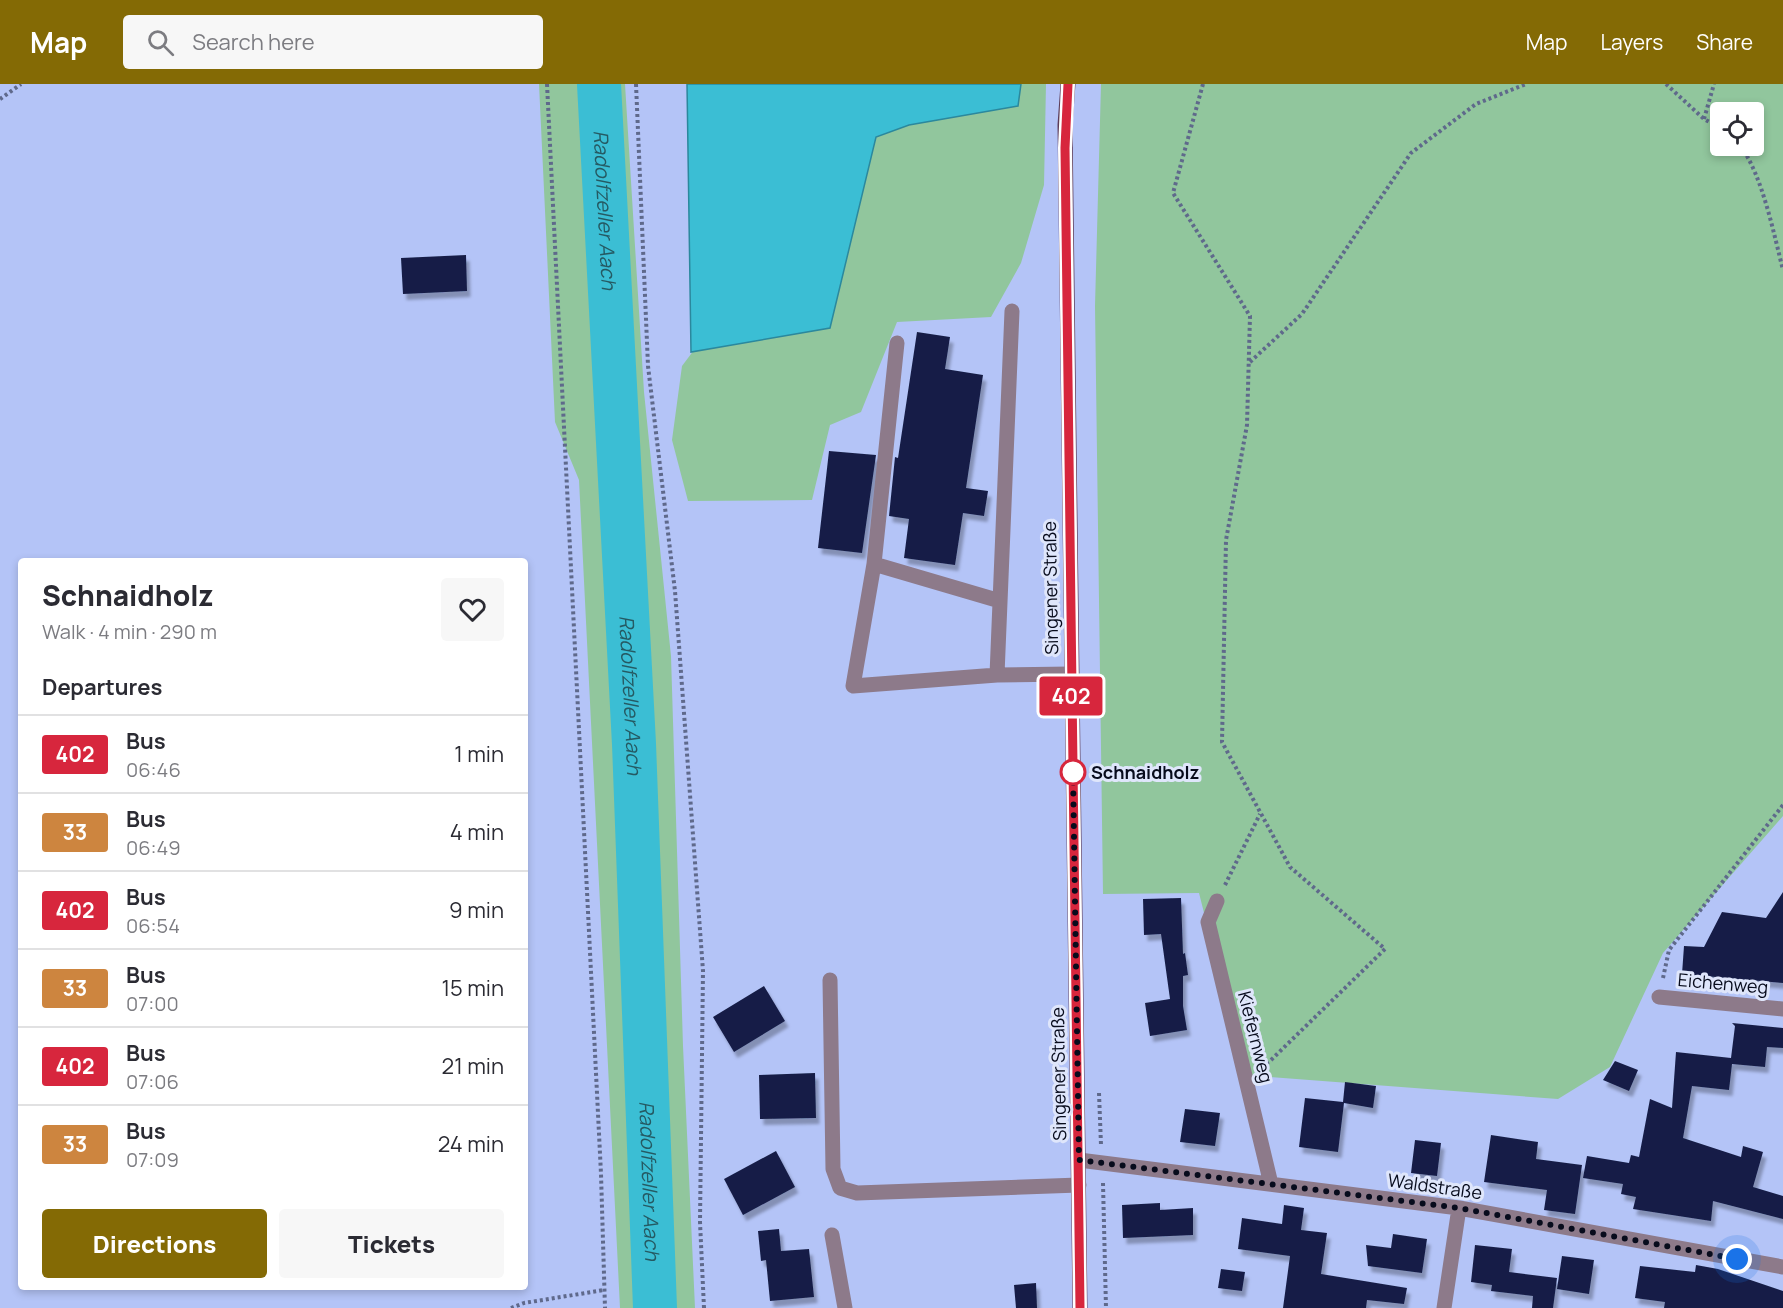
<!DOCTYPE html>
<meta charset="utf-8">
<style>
:root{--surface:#fff;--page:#f7f7f7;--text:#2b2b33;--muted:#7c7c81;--line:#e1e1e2;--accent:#846a05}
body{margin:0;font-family:Manrope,sans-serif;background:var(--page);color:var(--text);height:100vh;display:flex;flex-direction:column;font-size:22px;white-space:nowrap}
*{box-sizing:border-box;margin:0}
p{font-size:20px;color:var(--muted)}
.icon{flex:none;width:33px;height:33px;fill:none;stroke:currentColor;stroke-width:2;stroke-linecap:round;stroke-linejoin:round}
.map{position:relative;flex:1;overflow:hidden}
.panel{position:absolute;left:18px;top:474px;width:510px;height:732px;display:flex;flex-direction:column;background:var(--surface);border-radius:6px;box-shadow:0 3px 9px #0003}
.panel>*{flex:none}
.badge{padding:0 12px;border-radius:4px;font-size:21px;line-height:39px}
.tools{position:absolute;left:1710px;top:18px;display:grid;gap:12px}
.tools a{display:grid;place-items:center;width:54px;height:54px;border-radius:6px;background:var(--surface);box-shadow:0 3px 9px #0003;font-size:30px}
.you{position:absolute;width:30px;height:30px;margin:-15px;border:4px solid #fff;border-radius:50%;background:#1a73e8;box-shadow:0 0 0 9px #1a73e833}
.map>.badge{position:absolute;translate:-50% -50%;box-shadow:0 0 0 3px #fff}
h2{padding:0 24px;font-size:22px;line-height:54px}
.round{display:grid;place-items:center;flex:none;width:63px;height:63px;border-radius:6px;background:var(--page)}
.headline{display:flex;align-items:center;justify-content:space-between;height:102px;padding:0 24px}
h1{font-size:28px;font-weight:800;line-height:45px}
.button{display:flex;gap:12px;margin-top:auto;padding:12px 24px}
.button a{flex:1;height:69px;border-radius:6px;background:var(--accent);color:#fff;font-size:24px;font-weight:800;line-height:69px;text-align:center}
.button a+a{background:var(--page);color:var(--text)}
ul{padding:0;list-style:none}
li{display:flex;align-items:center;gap:18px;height:78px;padding:0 24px;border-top:2px solid var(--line)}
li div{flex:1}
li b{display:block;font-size:22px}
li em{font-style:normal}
li .badge{min-width:66px;font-weight:700;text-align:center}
header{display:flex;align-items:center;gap:36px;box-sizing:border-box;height:84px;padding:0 30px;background:var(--accent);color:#fff}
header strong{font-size:28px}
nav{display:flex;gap:33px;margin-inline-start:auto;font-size:21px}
.search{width:420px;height:54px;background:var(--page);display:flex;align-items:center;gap:15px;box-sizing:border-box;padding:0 21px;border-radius:6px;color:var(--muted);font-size:22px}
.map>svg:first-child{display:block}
</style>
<header>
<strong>Map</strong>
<div class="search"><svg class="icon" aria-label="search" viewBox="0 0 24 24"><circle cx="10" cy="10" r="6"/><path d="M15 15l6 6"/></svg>Search here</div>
<nav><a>Map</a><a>Layers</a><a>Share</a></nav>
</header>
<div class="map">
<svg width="1783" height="1224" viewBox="0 0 1783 1224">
<defs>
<filter id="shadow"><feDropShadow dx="3.5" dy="6" stdDeviation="1.5" flood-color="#0004"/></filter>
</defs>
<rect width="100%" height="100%" fill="#b4c4f7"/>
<path fill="#91c69d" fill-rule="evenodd" d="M 539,0 L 625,0 L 644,308 L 671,572 L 683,962 L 695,1224 L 620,1224 L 579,396 L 555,338 Z
M 868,0 L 1046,0 L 1044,101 L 1021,179 L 991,233 L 897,238 L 861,328 L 830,341 L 812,416 L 688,417 L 672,356 L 682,282 L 697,262 Z
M 1101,0 L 1783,0 L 1783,732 L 1663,869 L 1610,983 L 1558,1015 L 1245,991 L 1199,809 L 1103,810 L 1095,222 ZM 1720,28 L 1754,28 L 1754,62 L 1720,62 Z"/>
<path fill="#3bbed4" stroke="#2b889d" stroke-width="1.5" d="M 687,0 L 1021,0 L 1018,22 L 909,41 L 876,53 L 830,244 L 691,268 Z"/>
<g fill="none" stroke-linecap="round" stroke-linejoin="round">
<path stroke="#3bbed4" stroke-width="44" id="s1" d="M 599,0 L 634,660 L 655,1224"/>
</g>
<path fill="#161e46" filter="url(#shadow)" d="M 466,171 L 467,207 L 403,210 L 401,174 Z
M 917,248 L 950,253 L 945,285 L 983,291 L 966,404 L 988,407 L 984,432 L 963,429 L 955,481 L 904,474 L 909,435 L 889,432 L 895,373 L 898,374 Z
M 829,367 L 876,371 L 862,469 L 818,464 Z
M 1783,808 L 1783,899 L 1682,890 L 1684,862 L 1704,863 L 1722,828 L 1766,834 Z
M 1181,814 L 1183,870 L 1185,869 L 1188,891 L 1183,892 L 1183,922 L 1187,946 L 1150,952 L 1145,919 L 1170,915 L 1161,850 L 1144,851 L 1143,815 Z
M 764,902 L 785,937 L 734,968 L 713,933 Z
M 1732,939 L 1783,944 L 1783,964 L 1767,963 L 1765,983 L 1732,980 L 1729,1006 L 1692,1002 L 1683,1054 L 1741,1073 L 1743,1062 L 1763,1068 L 1753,1103 L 1783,1112 L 1783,1135 L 1713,1117 L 1711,1137 L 1633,1125 L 1636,1113 L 1621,1110 L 1623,1100 L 1583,1094 L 1587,1072 L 1629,1079 L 1631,1071 L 1639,1073 L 1650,1015 L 1672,1024 L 1676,968 L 1731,974 L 1735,942 Z
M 1615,977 L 1638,986 L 1629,1007 L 1603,996 Z
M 815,989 L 816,1034 L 760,1035 L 759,991 Z
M 1345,998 L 1376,1002 L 1373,1024 L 1344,1019 L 1338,1068 L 1299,1063 L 1305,1014 L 1343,1018 Z
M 1185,1025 L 1220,1029 L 1215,1062 L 1180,1058 Z
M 1491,1051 L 1538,1058 L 1536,1075 L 1582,1081 L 1575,1130 L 1544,1126 L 1547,1106 L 1484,1098 Z
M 1415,1056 L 1441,1059 L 1437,1092 L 1411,1089 Z
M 776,1067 L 795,1103 L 743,1131 L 724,1095 Z
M 1160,1119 L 1160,1126 L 1193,1124 L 1193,1151 L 1123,1154 L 1122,1121 Z
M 1284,1121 L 1304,1124 L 1301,1146 L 1327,1149 L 1321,1190 L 1407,1204 L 1404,1220 L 1367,1216 L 1366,1224 L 1283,1224 L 1290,1172 L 1238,1165 L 1242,1134 L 1282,1140 Z
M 779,1145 L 781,1167 L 809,1165 L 814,1213 L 770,1217 L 766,1176 L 761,1177 L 758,1147 Z
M 1393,1150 L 1427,1155 L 1422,1189 L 1368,1182 L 1366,1161 L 1391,1164 Z
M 1475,1161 L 1512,1165 L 1509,1188 L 1557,1194 L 1553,1224 L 1532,1224 L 1533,1212 L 1491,1207 L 1492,1201 L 1471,1198 Z
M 1562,1172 L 1594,1176 L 1589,1210 L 1557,1205 Z
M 1696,1181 L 1718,1185 L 1783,1207 L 1783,1224 L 1664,1224 L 1665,1218 L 1635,1214 L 1640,1182 L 1695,1188 Z
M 1221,1185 L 1245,1188 L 1242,1207 L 1218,1204 Z
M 1036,1199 L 1037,1224 L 1016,1224 L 1014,1201 Z"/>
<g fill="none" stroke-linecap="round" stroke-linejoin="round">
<path stroke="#5f698b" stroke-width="4" stroke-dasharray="3 3" stroke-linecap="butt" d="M 547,0 L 601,1090 L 605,1224
M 636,0 L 648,282 L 675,507 L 703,887 L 700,1138 L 704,1224
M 1203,0 L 1173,109 L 1250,232 L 1247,341 L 1226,456 L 1222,658 L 1290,783 L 1385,865 L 1270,977 L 1261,982
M 1666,0 L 1704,35 L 1720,44
M 0,15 L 21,0
M 1704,35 L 1714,0
M 1740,62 C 1762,89 1774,151 1783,186
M 1250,278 L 1302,230 L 1411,69 L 1476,20 L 1526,0
M 1225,801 L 1260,730
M 1663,894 L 1669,866 L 1783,721
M 1099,1009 L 1101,1061
M 1103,1099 L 1106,1224
M 511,1224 L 524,1219 L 604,1206"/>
<path stroke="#8d7a8a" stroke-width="15" d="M 897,259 L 874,480 L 853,602 L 997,591 L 1071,590
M 874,480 L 1000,517
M 997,591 L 1012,227
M 1217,817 L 1208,838 L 1271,1100
M 830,896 L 833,1085 L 840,1104 L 857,1109 L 1079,1101
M 1659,913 L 1783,925
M 1079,1076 L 1459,1124 L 1783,1183
M 832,1151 L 845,1224
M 1444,1224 L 1459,1124"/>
<path stroke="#5d3c58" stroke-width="15" d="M 1068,0 L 1065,41 L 1080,1224"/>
</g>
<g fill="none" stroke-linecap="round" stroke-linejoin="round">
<g stroke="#fff" stroke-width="14">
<path id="line" d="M 1068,0 L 1065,64 L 1080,1224"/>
</g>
<use href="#line" stroke="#d7263d" stroke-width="9"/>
<path stroke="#070b1c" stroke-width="6" stroke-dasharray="0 10.8" d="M 1073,688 L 1079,1076 L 1459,1124 L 1737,1175"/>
</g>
<circle fill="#fff" stroke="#d7263d" stroke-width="3" cx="1073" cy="688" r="12"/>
<g text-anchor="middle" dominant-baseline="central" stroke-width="6" stroke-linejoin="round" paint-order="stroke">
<g font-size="18" fill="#070b1c" stroke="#dfe6fb">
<text transform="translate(1050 504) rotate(-91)">Singener Straße</text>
<text transform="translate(1723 899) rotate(5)">Eichenweg</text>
<text transform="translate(1256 953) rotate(76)">Kiefernweg</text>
<text transform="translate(1058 990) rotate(-91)">Singener Straße</text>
<text transform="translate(1435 1102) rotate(8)">Waldstraße</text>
</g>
<g font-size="18" font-weight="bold" fill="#070b1c" stroke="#dfe6fb" text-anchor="start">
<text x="1091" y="688">Schnaidholz</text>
</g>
<g font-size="20" font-style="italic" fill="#255a63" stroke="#dfe6fb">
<text stroke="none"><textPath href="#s1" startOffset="126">Radolfzeller Aach</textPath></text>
<text stroke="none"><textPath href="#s1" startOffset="612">Radolfzeller Aach</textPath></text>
<text stroke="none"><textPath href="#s1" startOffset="1098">Radolfzeller Aach</textPath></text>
</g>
</g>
</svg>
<div class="tools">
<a><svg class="icon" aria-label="locate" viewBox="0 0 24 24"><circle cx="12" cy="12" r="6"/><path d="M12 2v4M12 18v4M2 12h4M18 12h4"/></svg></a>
</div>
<div class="you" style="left:1737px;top:1175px"></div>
<b class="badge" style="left:1071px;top:612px;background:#d7263d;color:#fff">402</b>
<section class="panel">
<div class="headline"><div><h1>Schnaidholz</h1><p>Walk · 4 min · 290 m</p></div><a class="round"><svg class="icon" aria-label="heart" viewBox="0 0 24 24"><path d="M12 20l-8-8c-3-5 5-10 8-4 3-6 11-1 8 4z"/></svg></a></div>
<h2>Departures</h2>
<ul>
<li><span class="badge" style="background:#d7263d;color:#fff">402</span><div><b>Bus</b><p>06:46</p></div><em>1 min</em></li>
<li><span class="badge" style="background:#cd853f;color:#fff">33</span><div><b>Bus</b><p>06:49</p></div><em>4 min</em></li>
<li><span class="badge" style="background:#d7263d;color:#fff">402</span><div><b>Bus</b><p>06:54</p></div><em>9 min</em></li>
<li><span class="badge" style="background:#cd853f;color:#fff">33</span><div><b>Bus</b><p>07:00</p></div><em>15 min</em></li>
<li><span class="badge" style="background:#d7263d;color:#fff">402</span><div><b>Bus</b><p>07:06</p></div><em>21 min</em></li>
<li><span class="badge" style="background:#cd853f;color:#fff">33</span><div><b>Bus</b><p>07:09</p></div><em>24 min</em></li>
</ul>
<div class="button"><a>Directions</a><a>Tickets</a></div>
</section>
</div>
